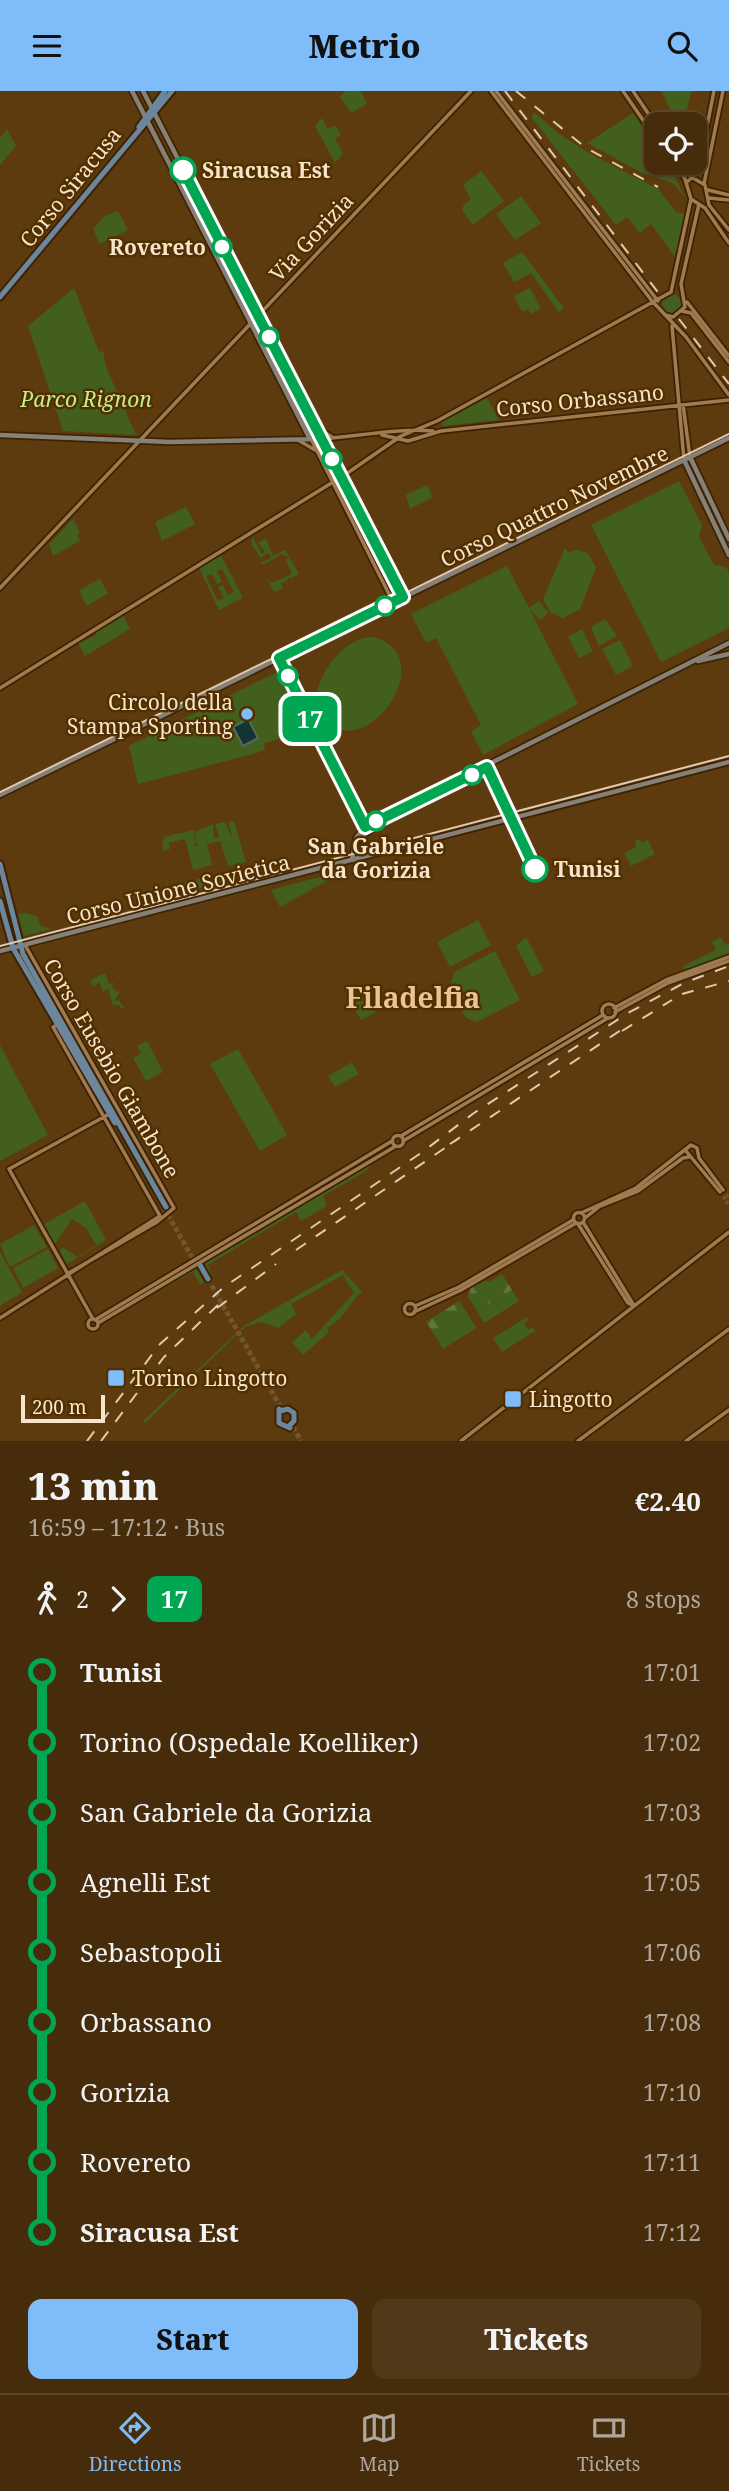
<!DOCTYPE html>
<meta charset="utf-8">
<style>
:root{--surface:#462c0a;--page:#503818;--text:#f1f3f6;--muted:#b0a79c;--line:#5e482b;--accent:#7fbdfa}
body{margin:0;font-family:"Noto Serif",serif;background:var(--page);color:var(--text);height:100vh;display:flex;flex-direction:column;font-size:26px;white-space:nowrap}
*{box-sizing:border-box;margin:0}
p{font-size:23px;color:var(--muted)}
.icon{flex:none;width:38px;height:38px;fill:none;stroke:currentColor;stroke-width:2;stroke-linecap:round;stroke-linejoin:round}
.map{position:relative;height:1350px;overflow:hidden}
.sheet{display:flex;flex-direction:column;background:var(--surface);flex:1}
.sheet>*{flex:none}
.badge{padding:0 14px;border-radius:10px;font-size:24px;line-height:46px}
.buttons{position:absolute;left:644px;top:21px;display:grid;gap:14px}
.buttons a{display:grid;place-items:center;width:63px;height:63px;border-radius:14px;background:var(--surface);box-shadow:0 2px 5px #0004,0 0 0 2px var(--line);font-size:35px}
.scale{position:absolute;left:21px;bottom:18px;width:84px;box-sizing:border-box;padding-left:7px;border:4px solid #f8e3cd;border-top:0;font-size:19px;line-height:24px;white-space:nowrap;color:#f8e3cd;-webkit-text-stroke:5px #513000;paint-order:stroke}
.map>.badge{position:absolute;translate:-50% -50%;box-shadow:0 0 0 4px #fff}
.legs{display:flex;align-items:center;gap:10px;height:77px;padding:0 28px;font-size:23px}
.legs p{margin-inline-start:auto}
.overview{display:flex;align-items:center;justify-content:space-between;height:119px;padding:0 28px}
h1{font-size:38px;font-weight:800;line-height:52px}
.button{display:flex;gap:14px;margin-top:auto;padding:14px 28px}
.button a{flex:1;height:80px;border-radius:14px;background:var(--accent);color:#111;font-size:28px;font-weight:800;line-height:80px;text-align:center}
.button a+a{background:var(--page);color:var(--text)}
ul{padding:0 28px;list-style:none}
li{display:flex;align-items:center;gap:24px;height:70px;font-size:26px}
li i{display:grid;place-items:center;width:10px;height:100%;margin:0 9px;background:currentColor}
li i::after{content:'';width:18px;height:18px;margin:-9px;border:5px solid;border-radius:50%;background:var(--surface)}
li p{margin-inline-start:auto}
li:first-child i{background:linear-gradient(#0000 50%,currentColor 0)}
li:last-child i{background:linear-gradient(currentColor 50%,#0000 0)}
header{display:flex;justify-content:space-between;align-items:center;height:91px;padding:0 28px;background:var(--accent);color:#111;font-size:32px;font-weight:800}
.tab-bar{display:flex;justify-content:space-around;align-items:center;height:98px;border-top:2px solid var(--line);background:var(--surface);font-size:19px;color:var(--muted)}
.tab-bar a{display:grid;justify-items:center;gap:4px}
.tab-bar .selected{color:var(--accent)}
.map>svg:first-child{display:block}
</style>
<header><svg class="icon" aria-label="menu" viewBox="0 0 24 24"><path d="M4 6h16M4 12h16M4 18h16"/></svg>Metrio<svg class="icon" aria-label="search" viewBox="0 0 24 24"><circle cx="10" cy="10" r="6"/><path d="M15 15l6 6"/></svg></header>
<div class="map">
<svg width="729" height="1350" viewBox="0 0 729 1350">
<defs>
<pattern id="forest-firs" width="22" height="20" patternUnits="userSpaceOnUse" patternTransform="scale(1.75)"><rect width="22" height="20" fill="#435f1d"/><path d="M5 1l3.5 6h-7zM16 11l3.5 6h-7z" fill="#5f763d"/></pattern>
</defs>
<rect width="100%" height="100%" fill="#5d3b0e"/>
<path fill="#435f1d" fill-rule="evenodd" d="M 345,0 L 361,0 L 367,13 L 351,22 L 340,6 Z
M 661,0 L 696,0 L 691,1 L 686,22 L 690,23 L 676,30 Z
M 534,21 L 558,42 L 589,62 L 658,98 L 676,121 L 685,123 L 675,166 L 651,133 L 640,142 L 627,126 L 616,134 L 532,27 Z
M 633,22 L 656,56 L 656,72 L 667,72 C 676,84 679,98 687,109 L 673,92 L 642,82 L 587,52 Z
M 322,27 L 327,37 L 336,35 L 341,44 L 335,47 L 343,63 L 335,72 L 315,35 Z
M 7,38 L 16,55 L 0,74 L 0,47 Z
M 481,80 L 504,110 L 473,134 L 463,121 L 463,115 L 471,108 L 463,94 Z
M 521,105 L 541,132 L 515,149 L 496,123 Z
M 118,120 L 128,139 L 100,153 L 93,138 L 104,125 Z
M 522,161 L 564,217 L 559,221 L 531,182 L 514,191 L 503,172 Z
M 74,197 L 99,261 L 103,260 L 106,276 L 136,344 L 63,340 L 28,235 Z
M 530,197 L 541,217 L 531,223 L 528,218 L 522,221 L 514,205 Z
M662 213a10 10 0 1 1 20 0a10 10 0 1 1-20 0Z
M 487,307 L 499,329 L 443,335 L 441,331 Z
M 679,390 L 702,434 L 699,446 L 714,474 L 726,476 L 729,481 L 729,537 L 661,571 L 591,434 Z
M 427,394 L 433,406 L 410,418 L 406,404 Z
M 186,416 L 195,433 L 162,450 L 155,431 Z
M 73,428 L 80,441 L 77,444 L 80,450 L 53,465 L 49,453 Z
M 252,445 L 262,463 L 265,461 L 258,452 L 266,448 L 273,465 L 285,459 L 299,483 L 290,488 L 287,486 L 288,489 L 281,492 L 283,497 L 274,501 L 266,486 L 272,492 L 292,483 L 285,468 L 289,467 L 282,463 L 263,474 L 261,471 L 270,468 L 271,464 L 267,462 L 261,467 L 252,454 Z
M 565,457 L 568,461 L 578,459 L 588,462 L 596,477 L 580,518 L 563,527 L 550,521 L 543,508 Z
M 221,464 L 243,507 L 219,519 L 199,477 ZM 222,478 L 234,501 L 228,504 L 223,494 L 218,496 L 224,507 L 218,510 L 206,485 L 212,483 L 217,493 L 222,491 L 217,480 Z
M 507,475 L 529,517 L 539,510 L 548,522 L 540,529 L 530,519 L 578,613 L 483,664 L 471,640 L 481,634 L 436,547 L 426,552 L 411,523 Z
M 100,488 L 108,502 L 87,515 L 79,499 Z
M 123,524 L 130,538 L 85,565 L 78,552 L 95,545 L 96,541 Z
M 605,528 L 617,545 L 599,555 L 591,536 Z
M 582,538 L 593,560 L 579,567 L 568,546 Z
M 373,546 C 446,565 360,684 318,622 C 308,593 342,545 373,546 Z
M 620,549 L 633,575 L 616,584 L 602,558 Z
M 279,580 L 310,640 L 264,652 L 265,658 L 257,662 L 138,693 L 129,655 Z
M 234,730 L 246,771 L 228,775 L 220,750 L 207,753 L 212,774 L 193,779 L 185,748 L 169,752 L 170,758 L 162,760 L 164,746 L 193,739 L 196,751 L 193,755 L 197,755 L 195,741 L 213,733 L 214,747 L 219,746 L 215,733 L 225,731 L 233,750 L 228,731 Z
M 639,748 L 643,752 L 647,748 L 655,763 L 631,775 L 624,762 L 636,756 L 635,750 Z
M 349,778 L 280,816 L 271,799 Z
M 164,780 L 171,804 L 181,801 L 179,793 L 221,782 L 224,791 L 170,806 Z
M 24,822 L 37,825 L 40,834 L 51,838 L 24,845 L 18,823 Z
M 478,829 L 491,854 L 450,876 L 437,851 Z
M 526,846 L 544,880 L 532,886 L 516,855 Z
M 721,846 L 725,854 L 729,853 L 729,863 L 684,879 L 683,875 L 716,859 L 712,851 Z
M 495,860 L 520,909 L 477,931 L 466,927 L 450,897 L 454,881 Z
M 105,882 L 109,893 L 114,891 L 112,895 L 115,900 L 120,901 L 114,910 L 119,909 L 124,917 L 121,918 L 119,914 L 113,914 L 108,898 L 103,901 L 99,891 L 94,896 L 90,889 Z
M 367,904 L 376,921 L 361,929 L 351,913 Z
M 147,950 L 163,981 L 146,990 L 133,967 L 141,963 L 137,955 Z
M 0,954 L 48,1044 L 0,1070 Z
M 238,958 L 287,1044 L 260,1060 L 210,973 Z
M 348,966 L 359,983 L 335,996 L 328,985 L 351,972 Z
M 377,1068 L 365,1081 L 323,1105 L 327,1115 L 301,1130 L 296,1121 L 208,1174 L 212,1186 L 209,1188 L 201,1172 Z
M 85,1110 L 106,1149 L 67,1173 L 60,1160 L 62,1156 L 77,1166 L 96,1154 L 86,1137 L 72,1128 L 55,1153 L 44,1133 Z
M 34,1134 L 47,1156 L 10,1176 L 0,1153 Z
M 48,1158 L 58,1177 L 23,1197 L 13,1177 Z
M 0,1161 L 22,1201 L 0,1215 Z
M 195,1175 L 204,1191 L 200,1193 L 193,1181 L 121,1221 Z
M 342,1179 L 362,1201 C 346,1214 348,1225 327,1237 L 329,1241 L 303,1264 L 292,1251 L 306,1239 L 312,1248 L 354,1202 L 343,1184 L 291,1213 L 296,1223 L 278,1237 L 261,1231 L 245,1236 L 145,1332 L 143,1330 L 244,1235 Z
M 512,1199 L 519,1210 L 484,1232 L 477,1220 Z
M 469,1225 L 476,1237 L 443,1258 L 436,1246 Z
M 527,1226 L 529,1229 L 524,1233 L 528,1239 L 533,1236 L 535,1240 L 502,1261 L 493,1247 Z"/>
<path fill="url(#forest-firs)" d="M 502,1183 L 512,1199 L 477,1220 L 468,1205 L 472,1194 L 481,1189 L 489,1191 Z
M 459,1210 L 469,1225 L 436,1246 L 426,1231 Z"/>
<path fill="#123432" stroke="#576860" stroke-width="2" d="M 248,628 L 258,647 L 243,655 L 233,636 Z"/>
<g fill="none" stroke-linecap="round" stroke-linejoin="round">
<path stroke="#74542b" stroke-width="3.5" stroke-dasharray="3.5 2" stroke-linecap="butt" d="M 723,1099 L 729,1106
M 720,1101 L 729,1114"/>
<path stroke="#74542b" stroke-width="5" stroke-dasharray="5 2.5" stroke-linecap="butt" d="M 164,1117 L 197,1175
M 208,1188 L 281,1317
M 293,1336 L 301,1350"/>
<g stroke="#3d2302" stroke-width="7">
<path id="tertiary" d="M 491,0 L 652,210 L 686,246 L 729,304
M 496,0 L 658,210
M 623,0 L 656,48
M 633,0 L 656,34
M 673,72 L 685,88 L 691,108 L 705,117 L 729,152
M 682,72 L 693,87 L 705,94 L 709,114 L 729,139
M 687,91 L 698,81 L 714,0
M 704,93 L 723,0
M 708,99 L 729,104
M 709,107 L 729,109
M 671,201 L 691,108
M 687,211 L 729,265
M 682,220 L 691,222 L 729,271
M 665,224 L 673,226 L 685,216 L 681,193 L 699,113
M 672,235 L 684,369
M 683,314 L 690,366
M 315,335 L 332,346
M 382,344 L 408,350 L 441,340 L 729,309
M 311,348 L 393,511
M 298,349 L 315,359
M 0,497 L 471,0
M 403,506 L 322,348 C 359,345 397,337 433,340
M 0,597 L 346,383 L 401,345 L 437,330 L 671,201
M 25,854 L 174,1117 L 157,1131 L 67,1183
M602 920a7 7 0 1 1 14 0a7 7 0 1 1-14 0Z
M 614,917 L 666,889 L 729,866
M 615,921 L 668,892 L 729,870
M392.5 1050a5.5 5.5 0 1 1 11 0a5.5 5.5 0 1 1-11 0Z
M 401,1045 L 603,924
M 403,1050 L 608,927
M 686,1060 L 720,1101
M573.5 1127a5.5 5.5 0 1 1 11 0a5.5 5.5 0 1 1-11 0Z
M 581,1122 L 636,1097 L 691,1054 L 697,1057 L 699,1067 L 723,1099
M 585,1127 L 600,1115 L 638,1100 L 683,1067 L 689,1066
M 583,1131 L 633,1213
M 578,1133 L 628,1212 L 634,1215
M404.5 1218a5.5 5.5 0 1 1 11 0a5.5 5.5 0 1 1-11 0Z
M 415,1215 L 459,1196 L 573,1129
M 414,1221 L 461,1199 L 576,1132
M 0,1227 L 160,1125 L 53,936 L 57,934
M88 1233a5 5 0 1 1 10 0a5 5 0 1 1-10 0Z
M 93,1228 L 9,1078 L 111,1022
M 95,1229 L 392,1050
M 98,1232 L 396,1055
M 461,1350 L 729,1141
M 578,1350 L 729,1238
M 686,1350 L 729,1319"/>
</g>
<g stroke="#3d2302" stroke-width="8">
<path id="secondary" d="M 132,0 L 310,348
M 0,344 L 170,351 L 322,348 L 143,0
M 690,366 L 729,448
M 684,369 L 729,464
M 698,570 L 729,563
M 0,704 L 729,347
M 362,766 L 364,744 L 386,728
M 352,769 L 356,747 L 366,735 L 729,552
M 0,860 L 729,671"/>
</g>
<g stroke="#3d2302" stroke-width="9">
<path id="primary" d="M 139,36 L 165,0
M 0,206 L 172,0
M 0,773 L 23,863 L 166,1116
M 0,810 L 13,857 L 115,1032
M 200,1174 L 208,1188
M 279,1318 L 279,1332 L 290,1337
M 280,1320 L 288,1318 L 294,1322 L 294,1330 L 289,1335"/>
</g>
<use href="#tertiary" stroke="#a07a50" stroke-width="3.5"/>
<use href="#secondary" stroke="#868077" stroke-width="4.5"/>
<use href="#primary" stroke="#6c879d" stroke-width="5"/>
<path stroke="#e1cab0" stroke-width="2" d="M 0,701 L 729,343
M 0,855 L 729,665"/>
<path stroke="#e1cab0" stroke-width="2" stroke-dasharray="12 12" stroke-linecap="butt" d="M 505,0 L 660,204
M 516,0 L 586,57 L 658,96
M 679,228 L 729,293
M 682,903 L 729,890
M 622,940 L 672,909
M 450,1053 L 627,935
M 296,1159 L 458,1048
M 217,1217 L 276,1173
M 87,1350 L 160,1253 L 224,1196 L 421,1062 L 474,1022 L 628,922 L 684,892 L 729,875
M 101,1350 L 164,1266 L 222,1210"/>
</g>
<g fill="none" stroke-linecap="round" stroke-linejoin="round">
<g stroke="#fff" stroke-width="16">
<path id="line-1" d="M 183,79 L 403,506 L 279,567 L 365,736 L 487,676 L 535,778"/>
</g>
<use href="#line-1" stroke="#00a651" stroke-width="10"/>
</g>
<g fill="#fff" stroke="#00a651" stroke-width="3.5">
<circle cx="183" cy="79" r="12"/>
<circle cx="222" cy="156" r="9"/>
<circle cx="269" cy="246" r="9"/>
<circle cx="332" cy="368" r="9"/>
<circle cx="385" cy="515" r="9"/>
<circle cx="288" cy="585" r="9"/>
<circle cx="472" cy="684" r="9"/>
<circle cx="376" cy="730" r="9"/>
<circle cx="535" cy="778" r="12"/>
</g>
<g fill="#7fbdfa" stroke="#513000" stroke-width="2.5">
<circle cx="247" cy="623" r="7"/>
<rect x="107" y="1278" width="18" height="18" rx="3.5"/>
<rect x="504" y="1299" width="18" height="18" rx="3.5"/>
</g>
<g text-anchor="middle" dominant-baseline="central" stroke-width="5" stroke-linejoin="round" paint-order="stroke">
<g font-size="21" font-weight="bold" fill="#f8e3cd" stroke="#513000" text-anchor="start">
<text x="202" y="79">Siracusa Est</text>
<text x="206" y="156" text-anchor="end">Rovereto</text>
<text x="376" y="755" text-anchor="middle">San Gabriele<tspan x="376" dy="24">da Gorizia</tspan></text>
<text x="554" y="778">Tunisi</text>
</g>
<g font-size="21" fill="#f8e3cd" stroke="#513000">
<text transform="translate(70 96) rotate(-51)">Corso Siracusa</text>
<text transform="translate(311 146) rotate(-47)">Via Gorizia</text>
<text transform="translate(580 309) rotate(-6)">Corso Orbassano</text>
<text transform="translate(554 415) rotate(-26)">Corso Quattro Novembre</text>
<text transform="translate(178 798) rotate(-14)">Corso Unione Sovietica</text>
<text transform="translate(112 977) rotate(60)">Corso Eusebio Giambone</text>
</g>
<g font-size="21" font-style="italic" fill="#c1ed8e" stroke="#513000">
<text x="86" y="308">Parco Rignon</text>
</g>
<g font-size="21" fill="#f8e3cd" stroke="#513000" text-anchor="start">
<text x="233" y="611" text-anchor="end">Circolo della<tspan x="233" dy="24">Stampa Sporting</tspan></text>
<text x="132" y="1287">Torino Lingotto</text>
<text x="529" y="1308">Lingotto</text>
</g>
<g font-size="28" font-weight="bold" fill="#ecc396" stroke="#513000">
<text x="413" y="906">Filadelfia</text>
</g>
</g>
</svg>
<div class="buttons">
<a><svg class="icon" aria-label="locate" viewBox="0 0 24 24"><circle cx="12" cy="12" r="6"/><path d="M12 2v4M12 18v4M2 12h4M18 12h4"/></svg></a>
</div>
<div class="scale">200 m</div>
<b class="badge" style="left:310px;top:628px;background:#00a651;color:#fff">17</b>
</div>
<section class="sheet">
<div class="overview"><div><h1>13 min</h1><p>16:59 – 17:12 · Bus</p></div><b>€2.40</b></div>
<div class="legs"><svg class="icon" aria-label="walk" viewBox="0 0 24 24"><circle cx="13" cy="4" r="2"/><path d="M13 8l-2 6 4 7M11 14l-3 7M7 12l3-4h3l4 4"/></svg>2<svg class="icon" aria-label="forward" viewBox="0 0 24 24"><path d="M9 5l7 7-7 7"/></svg><b class="badge" style="background:#00a651;color:#fff">17</b><p>8 stops</p></div>
<ul>
<li><i style="color:#00a651"></i><b>Tunisi</b><p>17:01</p></li>
<li><i style="color:#00a651"></i><span>Torino (Ospedale Koelliker)</span><p>17:02</p></li>
<li><i style="color:#00a651"></i><span>San Gabriele da Gorizia</span><p>17:03</p></li>
<li><i style="color:#00a651"></i><span>Agnelli Est</span><p>17:05</p></li>
<li><i style="color:#00a651"></i><span>Sebastopoli</span><p>17:06</p></li>
<li><i style="color:#00a651"></i><span>Orbassano</span><p>17:08</p></li>
<li><i style="color:#00a651"></i><span>Gorizia</span><p>17:10</p></li>
<li><i style="color:#00a651"></i><span>Rovereto</span><p>17:11</p></li>
<li><i style="color:#00a651"></i><b>Siracusa Est</b><p>17:12</p></li>
</ul>
<div class="button"><a>Start</a><a>Tickets</a></div>
</section>
<nav class="tab-bar">
<a class="selected"><svg class="icon" aria-label="directions" viewBox="0 0 24 24"><path d="M12 3l9 9-9 9-9-9zM9 14v-3h6M13 9l2 2-2 2"/></svg>Directions</a>
<a><svg class="icon" aria-label="map" viewBox="0 0 24 24"><path d="M3 6l6-2 6 2 6-2v14l-6 2-6-2-6 2zM9 4v14M15 6v14"/></svg>Map</a>
<a><svg class="icon" aria-label="tickets" viewBox="0 0 24 24"><path d="M3 7h18v10H3zM15 7v10"/></svg>Tickets</a>
</nav>
